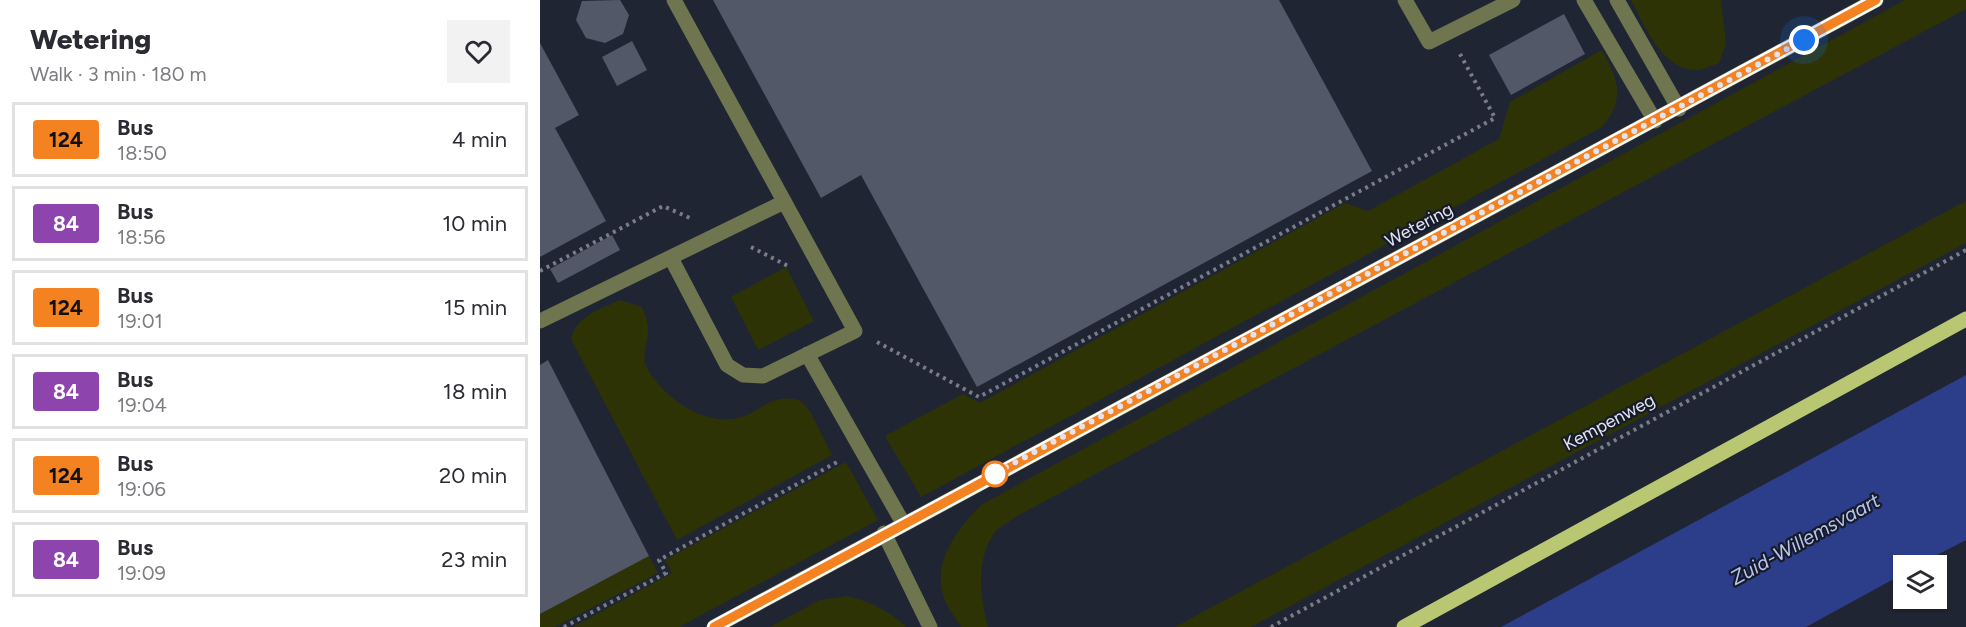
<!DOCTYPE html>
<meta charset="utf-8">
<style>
:root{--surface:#fff;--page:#f2f2f3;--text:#2b2b33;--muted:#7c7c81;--line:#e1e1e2}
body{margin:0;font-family:Figtree,sans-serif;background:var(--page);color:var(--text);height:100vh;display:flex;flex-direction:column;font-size:22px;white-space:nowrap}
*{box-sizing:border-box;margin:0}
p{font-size:20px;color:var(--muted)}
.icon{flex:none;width:33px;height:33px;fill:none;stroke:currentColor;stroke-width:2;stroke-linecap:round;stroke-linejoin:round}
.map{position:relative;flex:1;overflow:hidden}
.sheet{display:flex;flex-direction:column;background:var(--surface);width:540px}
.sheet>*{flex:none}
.badge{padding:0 12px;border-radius:4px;font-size:21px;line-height:39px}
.buttons{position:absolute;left:1353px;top:555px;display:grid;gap:12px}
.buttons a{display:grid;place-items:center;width:54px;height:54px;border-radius:0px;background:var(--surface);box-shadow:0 2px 4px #0004;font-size:30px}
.you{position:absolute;width:30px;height:30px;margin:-15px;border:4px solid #fff;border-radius:50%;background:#1a73e8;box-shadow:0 0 0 9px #1a73e833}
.map>.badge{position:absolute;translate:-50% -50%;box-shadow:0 0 0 3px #fff}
.round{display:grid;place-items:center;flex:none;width:63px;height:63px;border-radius:0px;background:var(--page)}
.summary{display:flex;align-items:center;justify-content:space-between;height:102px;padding:0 30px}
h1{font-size:28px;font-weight:800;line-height:45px}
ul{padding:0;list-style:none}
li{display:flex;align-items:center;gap:18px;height:75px;margin:0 12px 9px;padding:0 18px;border:3px solid var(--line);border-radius:0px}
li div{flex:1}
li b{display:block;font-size:22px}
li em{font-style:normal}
li .badge{min-width:66px;font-weight:700;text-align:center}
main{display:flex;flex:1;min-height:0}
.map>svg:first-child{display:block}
</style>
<main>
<section class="sheet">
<div class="summary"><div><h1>Wetering</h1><p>Walk · 3 min · 180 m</p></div><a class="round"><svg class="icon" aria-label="heart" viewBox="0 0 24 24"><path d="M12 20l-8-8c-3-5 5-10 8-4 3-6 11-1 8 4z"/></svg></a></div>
<ul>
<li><span class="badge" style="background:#f58220;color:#111">124</span><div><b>Bus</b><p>18:50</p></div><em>4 min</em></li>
<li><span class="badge" style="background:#8e44ad;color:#fff">84</span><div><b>Bus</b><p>18:56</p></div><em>10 min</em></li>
<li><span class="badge" style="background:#f58220;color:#111">124</span><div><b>Bus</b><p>19:01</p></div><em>15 min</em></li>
<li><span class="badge" style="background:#8e44ad;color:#fff">84</span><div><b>Bus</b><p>19:04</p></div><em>18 min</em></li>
<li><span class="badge" style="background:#f58220;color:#111">124</span><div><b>Bus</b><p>19:06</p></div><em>20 min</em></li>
<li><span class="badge" style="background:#8e44ad;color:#fff">84</span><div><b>Bus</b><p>19:09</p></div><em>23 min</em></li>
</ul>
</section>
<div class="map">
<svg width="1426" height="627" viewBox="0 0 1426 627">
<rect width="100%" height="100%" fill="#202533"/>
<path fill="#2e3306" d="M 1091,0 L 1181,0 L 1186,44 L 1179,63 C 1173,65 1163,70 1156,70 C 1121,69 1105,26 1091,0 Z
M 1365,0 L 1426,0 L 1426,9 L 477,516 C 471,521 460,526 455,532 C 435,560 440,596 448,627 L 421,627 C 416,619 410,611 406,603 C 389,565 416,531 441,505 Z
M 1062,50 C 1078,79 1086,99 1062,127 L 381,497 L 345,436 L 423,394 L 440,403 L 805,203 L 828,211 L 959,139 L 970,102 Z
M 1426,201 L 1426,243 L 711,627 L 635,627 Z
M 246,267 L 274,321 L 218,350 L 191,297 Z
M 80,300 L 102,307 C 104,314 108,321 108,329 C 108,343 100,357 108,370 C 124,397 160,423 192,419 C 223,415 227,391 261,401 L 270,411 L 292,455 L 137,540 L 31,339 C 37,315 59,310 80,300 Z
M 306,462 L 338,520 L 139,627 L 33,627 L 132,573 L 125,560 Z
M 109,556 L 118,573 L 15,627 L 0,627 L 0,614 Z
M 307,596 C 331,602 348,610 366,627 L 230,627 L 280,600 Z"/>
<path fill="#2c3d89" d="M 1426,375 L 1426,540 L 1378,565 L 1364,566 L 1363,574 L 1266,627 L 961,627 Z"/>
<path fill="#525868" d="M 80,0 L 89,15 L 83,34 L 65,43 L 46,38 L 36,20 L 42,1 Z
M 173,0 L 739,0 L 832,171 L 437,387 L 321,175 L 281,198 Z
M 1024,14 L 1045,54 L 971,95 L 949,55 Z
M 92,41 L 107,70 L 77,86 L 62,57 Z
M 0,43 L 39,115 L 15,128 L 66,221 L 0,257 Z
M 72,235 L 80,250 L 18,283 L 10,269 Z
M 8,360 L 109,556 L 0,614 L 0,365 Z"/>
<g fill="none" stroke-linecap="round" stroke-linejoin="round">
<path stroke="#797d89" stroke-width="4" stroke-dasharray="3 4.5" stroke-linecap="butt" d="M 211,247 L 250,267
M 0,271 L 123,206 L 150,218
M 337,342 L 439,397 L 955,118 L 920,54
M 24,627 L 126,573 L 119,560 L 299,461
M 731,627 L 1426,250"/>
<path stroke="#6f754e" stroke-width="15" d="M 865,0 L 889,42 L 973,0
M 1044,0 L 1115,121
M 1077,0 L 1139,109
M 131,258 L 187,365 L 203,375 L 223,376 L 315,331 L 134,0
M 0,321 L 244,202
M 267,354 L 363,523
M 344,533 L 390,627
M 174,627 L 1336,0"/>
<path stroke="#b9c672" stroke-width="15" d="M 864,627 L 1426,319"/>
</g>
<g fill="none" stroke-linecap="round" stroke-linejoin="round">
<g stroke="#fff" stroke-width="14">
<path id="line" d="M 174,627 L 1336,0"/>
</g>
<use href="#line" stroke="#f58220" stroke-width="9"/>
<path stroke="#e1e4ee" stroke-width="6" stroke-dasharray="0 10.8" d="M 455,474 L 446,478 L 1264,40"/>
</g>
<circle fill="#fff" stroke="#f58220" stroke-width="3" cx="455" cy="474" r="12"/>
<g text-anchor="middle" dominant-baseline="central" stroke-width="4.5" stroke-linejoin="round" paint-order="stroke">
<g font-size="18" fill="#e1e4ee" stroke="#171b29">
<text transform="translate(879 225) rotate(-28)">Wetering</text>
<text transform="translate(1069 422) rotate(-28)">Kempenweg</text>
</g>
<g font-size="20" font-style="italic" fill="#b6c5f0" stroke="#171b29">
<text transform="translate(1265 539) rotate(-29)">Zuid-Willemsvaart</text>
</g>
</g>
</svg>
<div class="buttons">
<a><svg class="icon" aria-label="layers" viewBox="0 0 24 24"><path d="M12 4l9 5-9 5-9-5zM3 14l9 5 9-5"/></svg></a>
</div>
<div class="you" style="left:1264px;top:40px"></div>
</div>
</main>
